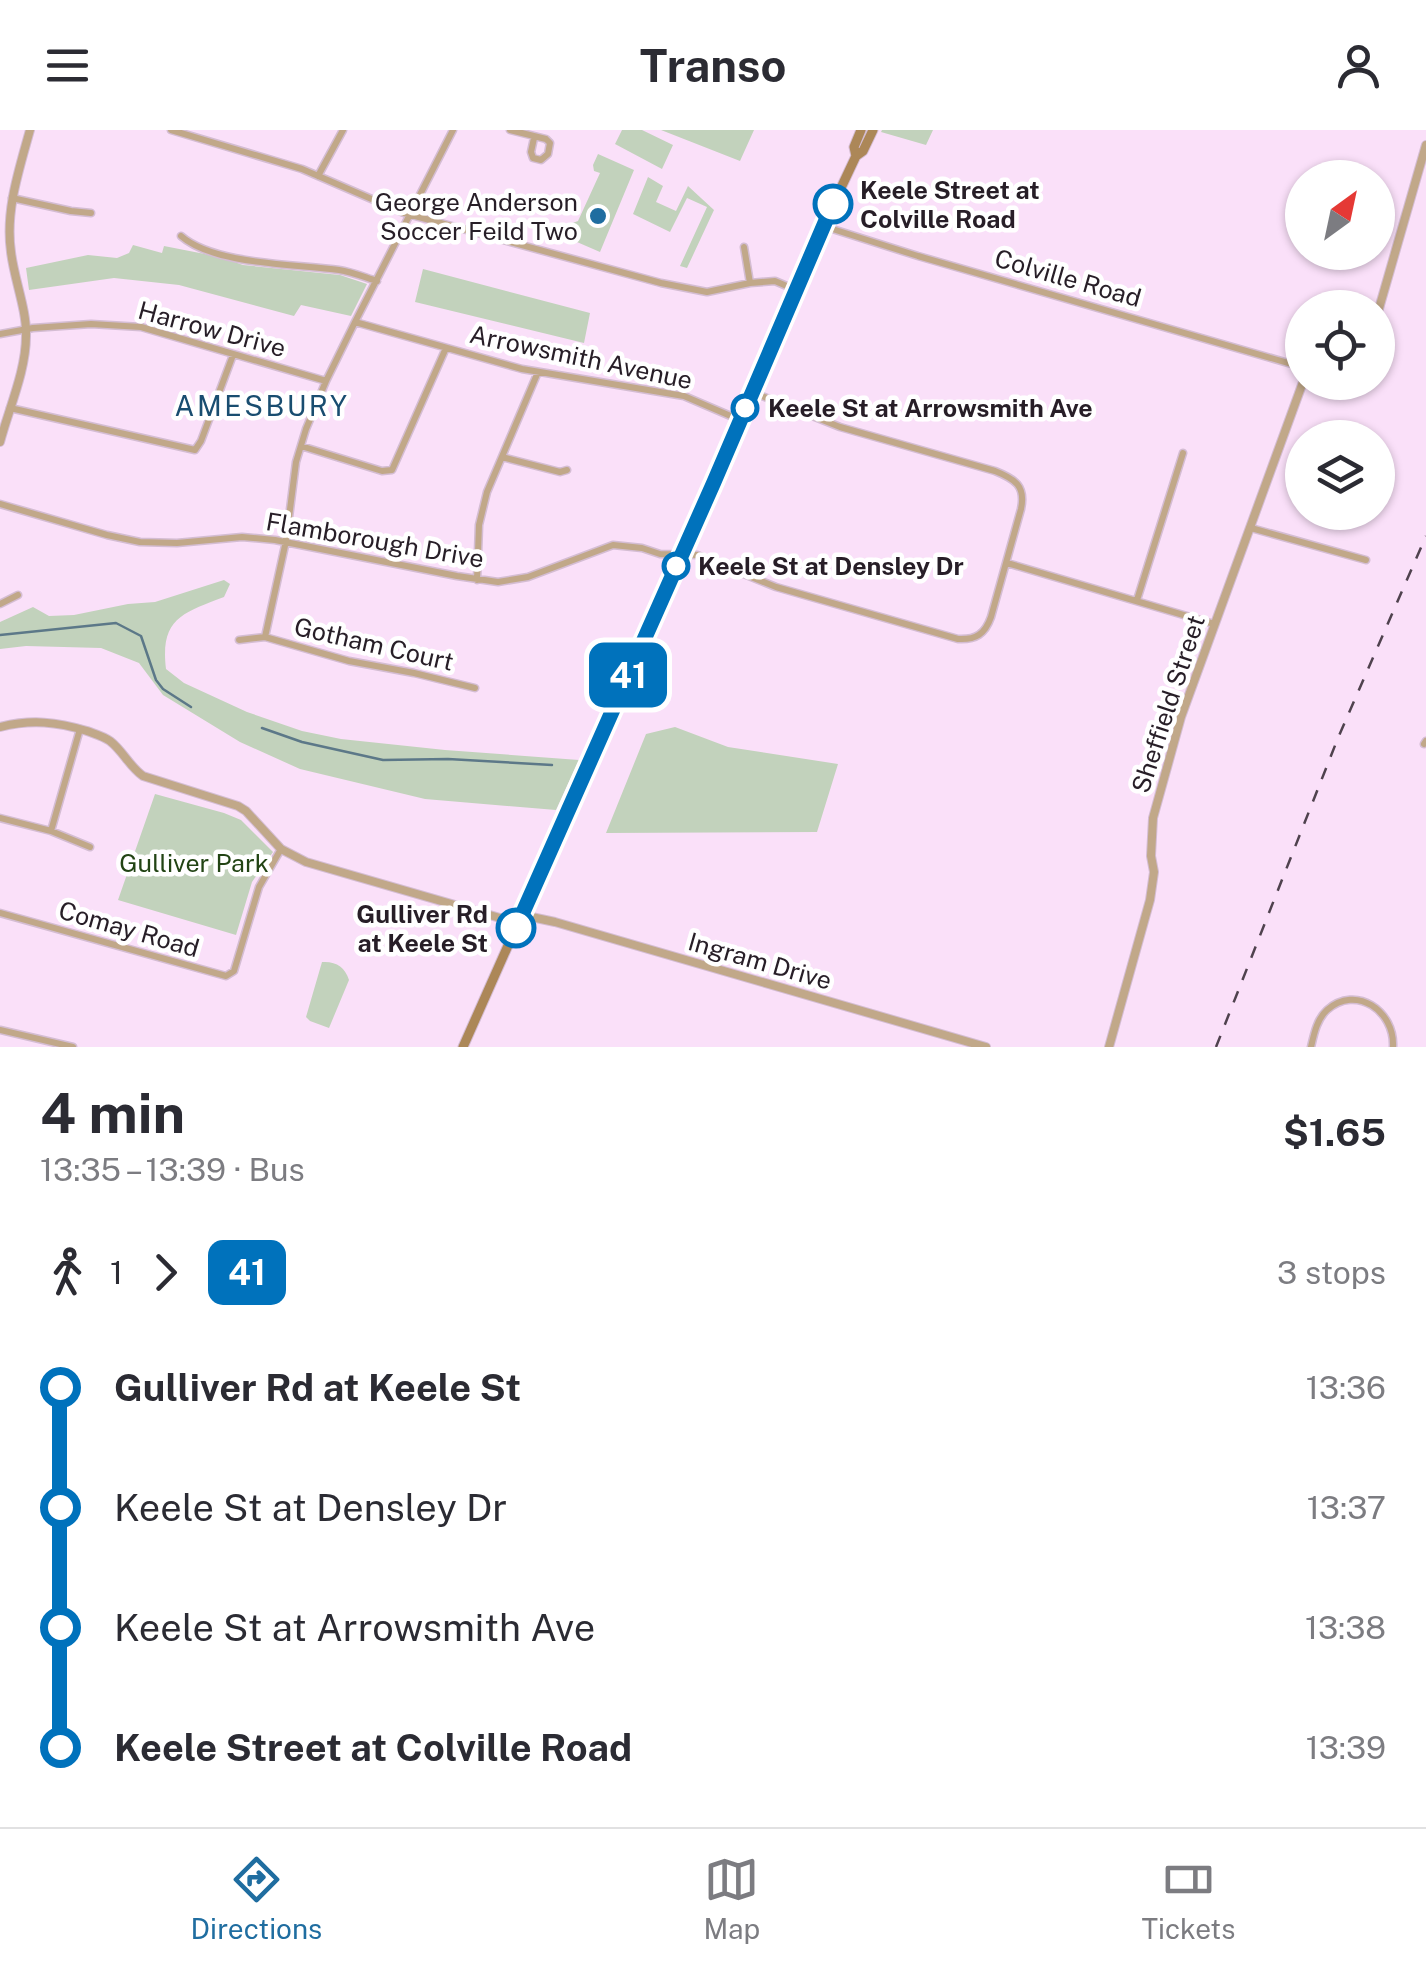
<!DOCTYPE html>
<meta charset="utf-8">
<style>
:root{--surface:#fff;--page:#f7f7f7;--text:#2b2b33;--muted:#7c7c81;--line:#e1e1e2;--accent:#1f6da0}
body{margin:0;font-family:"Public Sans",sans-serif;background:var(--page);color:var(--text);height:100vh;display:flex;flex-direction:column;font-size:38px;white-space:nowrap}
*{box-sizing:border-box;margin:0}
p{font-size:32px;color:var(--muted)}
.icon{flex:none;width:55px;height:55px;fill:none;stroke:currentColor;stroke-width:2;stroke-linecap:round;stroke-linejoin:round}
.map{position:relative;height:917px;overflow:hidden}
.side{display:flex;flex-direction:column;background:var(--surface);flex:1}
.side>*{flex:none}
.badge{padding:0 20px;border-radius:15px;font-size:35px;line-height:65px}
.needle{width:65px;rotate:33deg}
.tools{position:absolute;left:1285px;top:30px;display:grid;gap:20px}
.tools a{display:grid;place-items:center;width:110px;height:110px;border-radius:50%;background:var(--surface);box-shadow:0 2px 8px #0004;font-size:50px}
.map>.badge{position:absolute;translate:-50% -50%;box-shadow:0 0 0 5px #fff}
.legs{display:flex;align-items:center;gap:15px;height:110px;padding:0 40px;font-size:32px}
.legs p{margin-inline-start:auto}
.headline{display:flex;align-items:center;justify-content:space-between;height:170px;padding:0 40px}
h1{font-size:55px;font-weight:700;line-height:75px}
ul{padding:0 40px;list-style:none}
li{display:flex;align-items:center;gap:35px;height:120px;font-size:38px}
li i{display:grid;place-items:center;width:15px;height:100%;margin:0 12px;background:currentColor}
li i::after{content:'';width:25px;height:25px;margin:-12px;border:8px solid;border-radius:50%;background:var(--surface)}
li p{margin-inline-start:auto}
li:first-child i{background:linear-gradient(#0000 50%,currentColor 0)}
li:last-child i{background:linear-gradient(currentColor 50%,#0000 0)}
header{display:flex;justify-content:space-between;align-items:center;height:130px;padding:0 40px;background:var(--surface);font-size:45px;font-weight:700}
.tabs{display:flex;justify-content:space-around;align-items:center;height:140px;border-top:2px solid var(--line);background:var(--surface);font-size:28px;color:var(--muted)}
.tabs a{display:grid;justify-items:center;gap:5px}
.tabs .selected{color:var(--accent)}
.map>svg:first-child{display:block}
</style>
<header><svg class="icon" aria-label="menu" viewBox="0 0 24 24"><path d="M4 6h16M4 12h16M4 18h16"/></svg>Transo<svg class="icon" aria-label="person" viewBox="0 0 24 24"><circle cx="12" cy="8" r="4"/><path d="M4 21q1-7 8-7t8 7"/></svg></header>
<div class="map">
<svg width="1426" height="917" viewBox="0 0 1426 917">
<rect width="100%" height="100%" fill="#fae0f9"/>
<path fill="#c2d2bc" d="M 622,0 L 642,0 L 673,15 L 662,39 L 615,14 Z
M 661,0 L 754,0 L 740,31 Z
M 882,0 L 933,0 L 926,15 L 881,2 Z
M 598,24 L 634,40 L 600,122 L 570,109 L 571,105 L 565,104 L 570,94 L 578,91 L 600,43 L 594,41 L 593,35 Z
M 648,47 L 663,56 L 656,72 L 676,81 L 688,56 L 714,80 L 687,138 L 680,136 L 707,77 L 687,68 L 670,102 L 633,84 Z
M 133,115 L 162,123 L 164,116 L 220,127 L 243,135 L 340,145 L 367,154 L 351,186 L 301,175 L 294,186 L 179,155 L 114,148 L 29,160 L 26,138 L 88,125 L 117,128 L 129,123 Z
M 423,139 L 590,183 L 584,213 L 415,172 Z
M 224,450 L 230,454 L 224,467 C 182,483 160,489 166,539 L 184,553 L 247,582 L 302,601 L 341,609 L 445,620 L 579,630 L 556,680 L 425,669 L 300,639 L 240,612 L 163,565 L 139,533 L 101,518 L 26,516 L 0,519 L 0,492 L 33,477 L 49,486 L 74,485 L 128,474 L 155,472 Z
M 675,597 L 728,617 L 838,634 L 817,702 L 606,703 L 646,604 Z
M 155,664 L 224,683 L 241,690 L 273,722 L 252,752 L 236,805 L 118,770 Z
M 322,832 C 336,831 345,837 349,850 L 329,898 L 310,891 L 306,887 Z"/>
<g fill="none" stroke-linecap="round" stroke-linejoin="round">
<path stroke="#5c7888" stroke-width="2.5" d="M 0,505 L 116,493 L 141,506 L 156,550 L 163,559 L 191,577
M 262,598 L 302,612 L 383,630 L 448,629 L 552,635"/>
<g stroke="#d4bdd3" stroke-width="9">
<path id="minor" d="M 171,0 L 302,39 L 404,83 L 661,153 L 707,162 L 750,153 L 775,151 L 796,160
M 510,0 L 546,9 L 550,13 L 548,24 L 541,30 L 533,28 L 531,22 L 534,8
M 318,46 L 343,0
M 12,68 L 71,81 L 91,83
M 823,96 L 918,126 L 1302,237
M 181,106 C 214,135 296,134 339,140 C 352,142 364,147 377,151
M 744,117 L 750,153
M 355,192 L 522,239 L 684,266 L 740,290
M 0,204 L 33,198 L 91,194 L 141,197 L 326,251
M 10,278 L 195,320 L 201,311 L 233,225
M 301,316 L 382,341 L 392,340 L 446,218
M 502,327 L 560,342 L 567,340
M 0,374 L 107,405 L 140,412 L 177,413 L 242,407 L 275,410 L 457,446 L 498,452 L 528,447 L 613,415 L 642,418 L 660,424 L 697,425 L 776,457 L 958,509 C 976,510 985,504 991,487 L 1021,379 C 1026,356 1015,349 995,341 L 840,297 L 752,262
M 1251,398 L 1366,430
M 1007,433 L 1214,494
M 477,450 L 479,395 L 487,362 L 538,242
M 1137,470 L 1183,323
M 0,474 L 18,465
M 265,507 L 286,411 L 296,332 L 306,299 L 326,251 L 355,192 L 453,0
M 239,510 L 265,507 L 349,531 L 414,543 L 475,558
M 1424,614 L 1426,611
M 0,688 L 51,701 L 90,717
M 51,701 L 80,599
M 0,783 L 226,846 L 234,841 L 259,757 L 281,719
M 0,900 L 73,917
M 1311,917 C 1314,904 1317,889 1327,880 C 1356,854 1395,881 1393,917"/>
</g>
<g stroke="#d4bdd3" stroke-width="10">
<path id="tertiary" d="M 1378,182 L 1426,15
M 0,312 C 9,278 26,241 26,206 C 27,180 14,149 11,122 C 5,81 19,40 30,0
M 0,597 C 32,589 57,592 87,601 C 95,604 103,606 110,611 C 123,621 129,636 143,646 L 238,676 L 246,681 L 281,719 L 306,732 L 507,790 L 522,785 L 555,792 L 986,917
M 1109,917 L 1150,770 L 1154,742 L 1151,726 L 1153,688 L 1181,587 L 1303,252"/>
</g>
<g stroke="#d4bdd3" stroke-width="11">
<path id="secondary" d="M 856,26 L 863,21 L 873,0
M 463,917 L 714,351 L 823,96 L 856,26 L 854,17 L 861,0"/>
</g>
<use href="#minor" stroke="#c1a889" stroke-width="6"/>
<use href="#tertiary" stroke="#c1a889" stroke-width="8"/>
<use href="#secondary" stroke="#ac8758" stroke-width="9"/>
<path stroke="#4f424e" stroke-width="2.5" stroke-dasharray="12 12" stroke-linecap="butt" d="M 1216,917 L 1338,608 L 1426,406"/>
</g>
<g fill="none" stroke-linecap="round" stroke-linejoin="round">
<g stroke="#fff" stroke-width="22">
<path id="line-1" d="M 516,798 L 714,352 L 833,74"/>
</g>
<use href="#line-1" stroke="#0072bc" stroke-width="15"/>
</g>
<g fill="#fff" stroke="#0072bc" stroke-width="5">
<circle cx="833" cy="74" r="18"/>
<circle cx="745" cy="278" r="12"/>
<circle cx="676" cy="436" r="12"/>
<circle cx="516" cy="798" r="18"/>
</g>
<circle fill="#1f6da0" stroke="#fff" stroke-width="4" cx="598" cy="86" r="10"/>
<g text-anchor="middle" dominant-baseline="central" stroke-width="9" stroke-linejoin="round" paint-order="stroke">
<g font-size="25" font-weight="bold" fill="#271e27" stroke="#fff" text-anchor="start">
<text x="860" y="60">Keele Street at<tspan x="860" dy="29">Colville Road</tspan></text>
<text x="768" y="278">Keele St at Arrowsmith Ave</text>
<text x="698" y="436">Keele St at Densley Dr</text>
<text x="488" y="784" text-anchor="end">Gulliver Rd<tspan x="488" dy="29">at Keele St</tspan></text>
</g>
<g font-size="25" fill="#271e27" stroke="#fff" text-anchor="end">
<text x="578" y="72">George Anderson<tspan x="578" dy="29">Soccer Feild Two</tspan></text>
</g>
<g font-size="25" fill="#271e27" stroke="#fff">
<text transform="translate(1068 148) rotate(16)">Colville Road</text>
<text transform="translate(212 199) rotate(15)">Harrow Drive</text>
<text transform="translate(581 227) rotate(12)">Arrowsmith Avenue</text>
<text transform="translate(375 410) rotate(10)">Flamborough Drive</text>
<text transform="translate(374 514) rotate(13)">Gotham Court</text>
<text transform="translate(1168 574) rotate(-72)">Sheffield Street</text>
<text transform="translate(129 799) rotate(16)">Comay Road</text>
<text transform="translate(760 831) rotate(16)">Ingram Drive</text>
</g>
<g font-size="25" fill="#224414" stroke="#fff">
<text x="194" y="733">Gulliver Park</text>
</g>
<g font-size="28" letter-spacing="2.5" fill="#194d70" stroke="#fff">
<text x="262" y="275">AMESBURY</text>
</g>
</g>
</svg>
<div class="tools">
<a><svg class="needle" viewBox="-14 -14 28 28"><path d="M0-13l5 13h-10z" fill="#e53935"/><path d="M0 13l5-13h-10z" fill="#7c7c81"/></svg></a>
<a><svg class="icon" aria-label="locate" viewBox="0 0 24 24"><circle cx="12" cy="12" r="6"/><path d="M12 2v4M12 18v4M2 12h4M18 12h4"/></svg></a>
<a><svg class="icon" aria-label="layers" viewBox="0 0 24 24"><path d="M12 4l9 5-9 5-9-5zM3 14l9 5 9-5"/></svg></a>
</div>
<b class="badge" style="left:628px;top:545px;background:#0072bc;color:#fff">41</b>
</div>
<section class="side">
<div class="headline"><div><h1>4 min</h1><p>13:35 – 13:39 · Bus</p></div><b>$1.65</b></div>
<div class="legs"><svg class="icon" aria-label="walk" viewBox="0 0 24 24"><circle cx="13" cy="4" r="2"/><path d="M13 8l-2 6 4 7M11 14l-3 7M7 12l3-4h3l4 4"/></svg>1<svg class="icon" aria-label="forward" viewBox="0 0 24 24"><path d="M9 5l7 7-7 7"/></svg><b class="badge" style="background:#0072bc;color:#fff">41</b><p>3 stops</p></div>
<ul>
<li><i style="color:#0072bc"></i><b>Gulliver Rd at Keele St</b><p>13:36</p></li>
<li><i style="color:#0072bc"></i><span>Keele St at Densley Dr</span><p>13:37</p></li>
<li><i style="color:#0072bc"></i><span>Keele St at Arrowsmith Ave</span><p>13:38</p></li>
<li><i style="color:#0072bc"></i><b>Keele Street at Colville Road</b><p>13:39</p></li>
</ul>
</section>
<nav class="tabs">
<a class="selected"><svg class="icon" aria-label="directions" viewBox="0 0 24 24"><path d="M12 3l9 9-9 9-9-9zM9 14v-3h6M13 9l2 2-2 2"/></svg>Directions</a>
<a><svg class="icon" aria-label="map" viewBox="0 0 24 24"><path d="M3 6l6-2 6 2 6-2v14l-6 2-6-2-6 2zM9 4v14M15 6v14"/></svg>Map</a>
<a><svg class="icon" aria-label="tickets" viewBox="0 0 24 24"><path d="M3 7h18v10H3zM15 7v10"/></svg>Tickets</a>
</nav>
